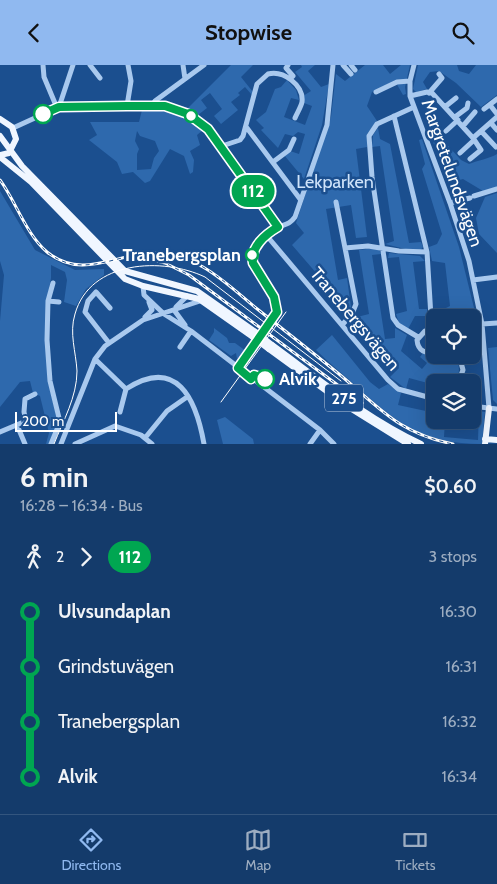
<!DOCTYPE html>
<meta charset="utf-8">
<style>
:root{--surface:#143b6b;--page:#214673;--text:#f1f3f6;--muted:#9dadc1;--line:#33557e;--accent:#90b9f0}
body{margin:0;font-family:Cabin,sans-serif;background:var(--page);color:var(--text);height:100vh;display:flex;flex-direction:column;font-size:19px;white-space:nowrap}
*{box-sizing:border-box;margin:0}
p{font-size:16px;color:var(--muted)}
.icon{flex:none;width:28px;height:28px;fill:none;stroke:currentColor;stroke-width:2;stroke-linecap:round;stroke-linejoin:round}
.map{position:relative;height:379px;overflow:hidden}
.panel{display:flex;flex-direction:column;background:var(--surface);flex:1}
.panel>*{flex:none}
.badge{padding:0 10px;border-radius:16px;font-size:18px;line-height:32px}
.buttons{position:absolute;left:426px;top:244px;display:grid;gap:10px}
.buttons a{display:grid;place-items:center;width:55px;height:55px;border-radius:8px;background:var(--surface);box-shadow:0 5px 20px #0002,0 0 0 1px var(--line);font-size:25px}
.scale{position:absolute;left:15px;bottom:12px;width:102px;box-sizing:border-box;padding-left:5px;border:2px solid #fff;border-top:0;font-size:14px;line-height:18px;white-space:nowrap;color:#fff;-webkit-text-stroke:4px #1b4f8f;paint-order:stroke}
.map>.badge{position:absolute;translate:-50% -50%;box-shadow:0 0 0 2px #fff}
.legs{display:flex;align-items:center;gap:8px;height:55px;padding:0 20px;font-size:16px}
.legs p{margin-inline-start:auto}
.head{display:flex;align-items:center;justify-content:space-between;height:85px;padding:0 20px}
h1{font-size:28px;font-weight:700;line-height:38px}
ul{padding:0 20px;list-style:none}
li{display:flex;align-items:center;gap:18px;height:55px;font-size:19px}
li i{display:grid;place-items:center;width:8px;height:100%;margin:0 6px;background:currentColor}
li i::after{content:'';width:12px;height:12px;margin:-6px;border:4px solid;border-radius:50%;background:var(--surface)}
li p{margin-inline-start:auto}
li:first-child i{background:linear-gradient(#0000 50%,currentColor 0)}
li:last-child i{background:linear-gradient(currentColor 50%,#0000 0)}
header{display:flex;justify-content:space-between;align-items:center;height:65px;padding:0 20px;background:var(--accent);color:#111;font-size:22px;font-weight:700}
.tab-bar{display:flex;justify-content:space-around;align-items:center;height:70px;border-top:1px solid var(--line);background:var(--surface);font-size:14px;color:var(--muted)}
.tab-bar a{display:grid;justify-items:center;gap:2px}
.tab-bar .selected{color:var(--accent)}
.map>svg:first-child{display:block}
</style>
<header><svg class="icon" aria-label="back" viewBox="0 0 24 24"><path d="M15 5l-7 7 7 7"/></svg>Stopwise<svg class="icon" aria-label="search" viewBox="0 0 24 24"><circle cx="10" cy="10" r="6"/><path d="M15 15l6 6"/></svg></header>
<div class="map">
<svg width="497" height="379" viewBox="0 0 497 379">
<rect width="100%" height="100%" fill="#1b4f8f"/>
<path fill="#2e69ad" fill-rule="evenodd" d="M 231,0 L 253,0 L 241,12 L 253,27 L 252,30 L 245,22 L 238,28 L 240,30 L 231,37 L 238,45 L 221,59 L 214,51 L 222,44 L 210,28 L 201,35 L 207,43 L 198,50 L 187,44 Z
M 301,0 L 315,0 L 308,6 L 321,22 L 329,19 L 322,60 L 304,114 L 284,90 L 290,86 L 299,89 L 305,69 L 298,67 L 293,71 L 285,69 L 278,83 L 261,65 L 264,63 L 256,55 L 266,47 L 275,24 L 281,22 L 287,15 L 296,25 L 299,35 L 291,33 L 284,52 L 305,60 L 312,41 L 304,38 L 303,31 L 311,26 L 295,7 L 302,2 Z
M 365,0 L 383,0 L 390,9 L 401,0 L 410,0 L 405,22 L 406,29 L 403,30 L 395,16 L 372,27 L 367,41 L 377,56 L 367,69 L 367,82 L 356,84 L 367,172 L 356,173 L 351,140 L 326,144 L 338,215 L 347,213 L 351,242 L 350,247 L 292,180 L 304,168 L 296,158 L 331,52 L 336,9 L 345,16 Z
M 418,0 L 457,0 L 459,6 L 469,9 L 476,0 L 497,0 L 497,30 L 481,42 L 456,18 L 439,6 L 430,7 L 423,17 L 427,24 L 416,27 L 413,24 Z
M 142,45 C 170,44 180,49 203,65 L 197,70 L 200,80 L 190,86 L 194,95 L 193,107 L 190,109 L 184,91 L 170,84 L 150,116 L 145,118 L 133,107 L 122,109 L 117,97 L 89,75 L 97,70 L 90,57 L 139,57 ZM 137,66 L 140,71 L 155,76 L 159,86 L 154,93 L 151,104 L 137,105 L 137,89 L 139,84 L 135,76 Z
M 378,63 L 380,74 L 390,79 L 409,178 L 421,177 L 423,182 L 420,186 L 409,185 L 385,179 L 394,176 L 380,81 L 372,82 L 373,70 Z
M 439,71 L 461,95 L 469,99 C 478,95 489,94 497,89 L 497,122 L 483,126 L 463,114 L 449,118 L 433,77 Z
M 422,74 L 459,182 L 476,251 L 445,252 L 445,248 L 442,245 L 450,241 L 445,198 L 432,196 L 429,182 L 437,179 L 442,169 L 422,104 L 425,99 L 419,75 Z
M 0,126 L 35,185 L 75,205 L 104,204 L 104,210 L 86,224 L 76,241 L 64,237 L 67,215 L 65,207 L 51,200 L 51,213 L 47,237 L 48,316 L 58,359 L 49,379 L 46,379 L 49,368 L 40,331 L 33,328 L 30,316 L 20,317 L 0,342 L 0,256 L 4,210 L 0,196 Z
M 497,128 L 497,188 L 479,169 L 476,153 L 485,132 Z
M 367,184 L 379,184 L 381,189 L 372,190 L 385,274 L 395,273 L 395,263 L 407,270 L 401,286 L 422,304 L 427,298 L 420,292 L 423,288 L 452,290 C 461,298 460,307 456,317 L 435,318 L 435,320 L 409,313 L 406,324 L 390,312 L 399,303 L 357,252 L 369,249 L 359,185 Z
M 389,188 L 420,191 L 425,196 L 413,197 L 419,244 L 427,244 L 427,251 L 415,251 L 408,264 L 399,258 L 396,249 L 407,246 L 399,192 L 388,193 Z
M 214,263 L 227,273 L 229,278 L 235,278 L 246,286 L 237,294 L 236,288 L 231,291 L 209,275 L 214,267 Z
M 332,270 L 370,317 L 379,324 L 388,319 L 401,328 L 398,340 L 435,348 L 435,355 L 445,355 L 444,372 L 478,375 L 479,346 L 485,347 L 482,379 C 423,379 398,359 356,321 C 343,309 329,298 316,285 Z
M 497,282 L 497,339 L 493,335 L 488,283 Z
M 225,352 L 253,374 L 254,379 L 223,379 L 217,355 Z"/>
<g fill="none" stroke-linecap="round" stroke-linejoin="round">
<path stroke="#3d69a0" stroke-width="5" stroke-dasharray="5 2.5" stroke-linecap="butt" d="M 431,252 L 431,258"/>
<path stroke="#a9c9ee" stroke-width="5" d="M 43,0 L 44,12 L 57,43
M 90,0 L 100,13
M 183,0 L 185,14
M 288,0 L 286,3 L 293,11 L 290,14
M 343,0 L 351,9
M 351,0 L 355,5
M 414,0 L 410,16 L 410,31 L 450,138 L 469,196 L 482,259 L 489,343
M 376,27 L 397,17 L 410,16
M 429,28 L 442,13 L 439,9
M 410,31 L 427,27 L 432,28 L 473,73 L 497,52
M 490,40 L 497,49
M 127,41 L 131,16 L 128,0
M 152,41 L 155,36 L 204,0
M 446,41 L 456,33
M 59,42 L 73,0
M 414,42 L 377,59 L 369,71 L 372,112 L 393,253 L 398,260 L 418,272
M 484,44 L 497,34
M 394,51 L 427,187 L 431,252
M 455,52 L 467,43 L 468,38
M 491,58 L 497,65
M 463,61 L 475,47
M 13,63 L 59,42 L 152,41 L 180,45 L 209,64 L 278,161
M 247,63 L 300,134
M 446,66 L 458,55
M 481,66 L 496,82
M 222,81 L 240,75 L 243,71 L 257,19 L 268,9 C 283,5 304,20 302,37 C 301,42 297,48 295,53
M 460,88 L 473,76
M 470,94 L 481,85 L 473,73
M 273,97 L 289,85 L 294,74
M 474,131 L 497,124
M 336,137 L 356,239 L 352,249 L 342,260
M 450,138 L 470,133
M 267,171 L 388,315 L 398,324 L 435,334
M 345,183 L 368,181 L 399,186 L 427,187
M 473,215 L 497,212
M 143,221 L 144,230 L 164,249 L 191,266 L 320,365 L 334,379
M 48,236 L 59,237
M 176,242 L 187,231
M 174,245 L 185,260
M 145,252 L 152,245 L 149,237
M 482,259 L 497,258
M 435,268 L 425,266 L 417,275 C 418,286 426,290 435,285
M 109,278 L 85,247 L 88,236 L 96,227 L 110,243
M 180,282 L 191,266
M 95,294 L 126,324
M 238,303 L 274,254 C 287,226 241,206 255,183 C 259,176 271,164 278,162 C 286,159 289,160 295,152 L 327,60 L 333,0
M 458,318 L 463,305 L 459,290
M 126,324 C 177,291 196,334 204,379
M 472,341 L 497,344
M 120,347 L 126,324
M 17,360 L 25,379
M 0,367 L 26,356 L 24,347 L 25,334 L 35,329
M 145,373 L 167,346 L 187,332
M 51,379 L 60,357 L 50,316 L 47,275 L 48,236 L 53,218
M 61,379 L 95,294 L 105,281 L 143,255 L 200,236
M 75,379 L 115,361 L 141,370 L 152,379
M 310,379 L 320,365"/>
<path stroke="#f0f6ff" stroke-width="6" d="M 0,54 L 12,62 L 16,74 L 9,88 L 0,90
M 0,71 L 22,101 L 125,206 L 197,226 L 257,268
M 0,92 L 31,117 L 125,214 L 143,221 L 199,234 L 253,272
M 272,280 C 320,315 367,354 421,379
M 269,284 L 350,343 L 408,379
M 485,374 L 497,375
M 485,379 L 489,343"/>
<path stroke="#fff" stroke-width="1" d="M 221,337 L 286,247
M 54,379 C 63,356 77,332 77,306 C 76,287 69,268 75,249 C 90,195 163,192 205,212 L 341,316"/>
<g stroke="#fff" stroke-width="3">
<path id="rail" d="M 0,115 C 16,137 26,169 47,187 C 78,212 108,194 141,189 C 162,186 184,191 203,202 C 222,213 239,229 256,243 C 284,265 312,287 339,309 C 380,343 398,368 453,379
M 145,193 L 165,198 L 189,210 L 362,338"/>
</g>
<use href="#rail" stroke="#1b4f8f" stroke-width="1" stroke-dasharray="4" stroke-linecap="butt"/>
<path stroke="#f0f6ff" stroke-width="6" d="M 257,268 L 272,280
M 253,272 L 269,284"/>
</g>
<g fill="none" stroke-linecap="round" stroke-linejoin="round">
<g stroke="#fff" stroke-width="11">
<path id="line-1" d="M 43,49 L 59,42 L 127,41 L 165,41 L 188,49 L 208,64 L 278,162 C 266,169 250,182 253,198 L 274,232 L 277,247 L 238,303 L 251,314 L 254,310 L 265,314"/>
</g>
<use href="#line-1" stroke="#00a651" stroke-width="8"/>
</g>
<g fill="#fff" stroke="#00a651" stroke-width="2.5">
<circle cx="43" cy="49" r="9"/>
<circle cx="191" cy="51" r="6"/>
<circle cx="252" cy="190" r="6"/>
<circle cx="265" cy="314" r="9"/>
</g>
<g text-anchor="middle" dominant-baseline="central" stroke-width="5" stroke-linejoin="round" paint-order="stroke">
<rect fill="#1b4f8f" stroke="#bbcadd" stroke-width="1" x="325" y="319.5" width="38" height="27" rx="4"/>
<g font-size="16" font-weight="bold" fill="#fff">
<text x="344" y="333">275</text>
</g>
<g font-size="18" fill="#fff" stroke="#1b4f8f">
<text transform="translate(452 108) rotate(71)">Margretelundsvägen</text>
<text transform="translate(355 254) rotate(50)">Tranebergsvägen</text>
</g>
<g font-size="18" fill="#cfe3fa" stroke="#1b4f8f">
<text x="335" y="117">Lekparken</text>
</g>
<g font-size="18" font-weight="bold" fill="#fff" stroke="#1b4f8f" text-anchor="end">
<text x="241" y="190">Tranebergsplan</text>
<text x="279" y="314" text-anchor="start">Alvik</text>
</g>
</g>
</svg>
<div class="buttons">
<a><svg class="icon" aria-label="locate" viewBox="0 0 24 24"><circle cx="12" cy="12" r="6"/><path d="M12 2v4M12 18v4M2 12h4M18 12h4"/></svg></a>
<a><svg class="icon" aria-label="layers" viewBox="0 0 24 24"><path d="M12 4l9 5-9 5-9-5zM3 14l9 5 9-5"/></svg></a>
</div>
<div class="scale">200 m</div>
<b class="badge" style="left:253px;top:126px;background:#00a651;color:#fff">112</b>
</div>
<section class="panel">
<div class="head"><div><h1>6 min</h1><p>16:28 – 16:34 · Bus</p></div><b>$0.60</b></div>
<div class="legs"><svg class="icon" aria-label="walk" viewBox="0 0 24 24"><circle cx="13" cy="4" r="2"/><path d="M13 8l-2 6 4 7M11 14l-3 7M7 12l3-4h3l4 4"/></svg>2<svg class="icon" aria-label="forward" viewBox="0 0 24 24"><path d="M9 5l7 7-7 7"/></svg><b class="badge" style="background:#00a651;color:#fff">112</b><p>3 stops</p></div>
<ul>
<li><i style="color:#00a651"></i><b>Ulvsundaplan</b><p>16:30</p></li>
<li><i style="color:#00a651"></i><span>Grindstuvägen</span><p>16:31</p></li>
<li><i style="color:#00a651"></i><span>Tranebergsplan</span><p>16:32</p></li>
<li><i style="color:#00a651"></i><b>Alvik</b><p>16:34</p></li>
</ul>
</section>
<nav class="tab-bar">
<a class="selected"><svg class="icon" aria-label="directions" viewBox="0 0 24 24"><path d="M12 3l9 9-9 9-9-9zM9 14v-3h6M13 9l2 2-2 2"/></svg>Directions</a>
<a><svg class="icon" aria-label="map" viewBox="0 0 24 24"><path d="M3 6l6-2 6 2 6-2v14l-6 2-6-2-6 2zM9 4v14M15 6v14"/></svg>Map</a>
<a><svg class="icon" aria-label="tickets" viewBox="0 0 24 24"><path d="M3 7h18v10H3zM15 7v10"/></svg>Tickets</a>
</nav>
